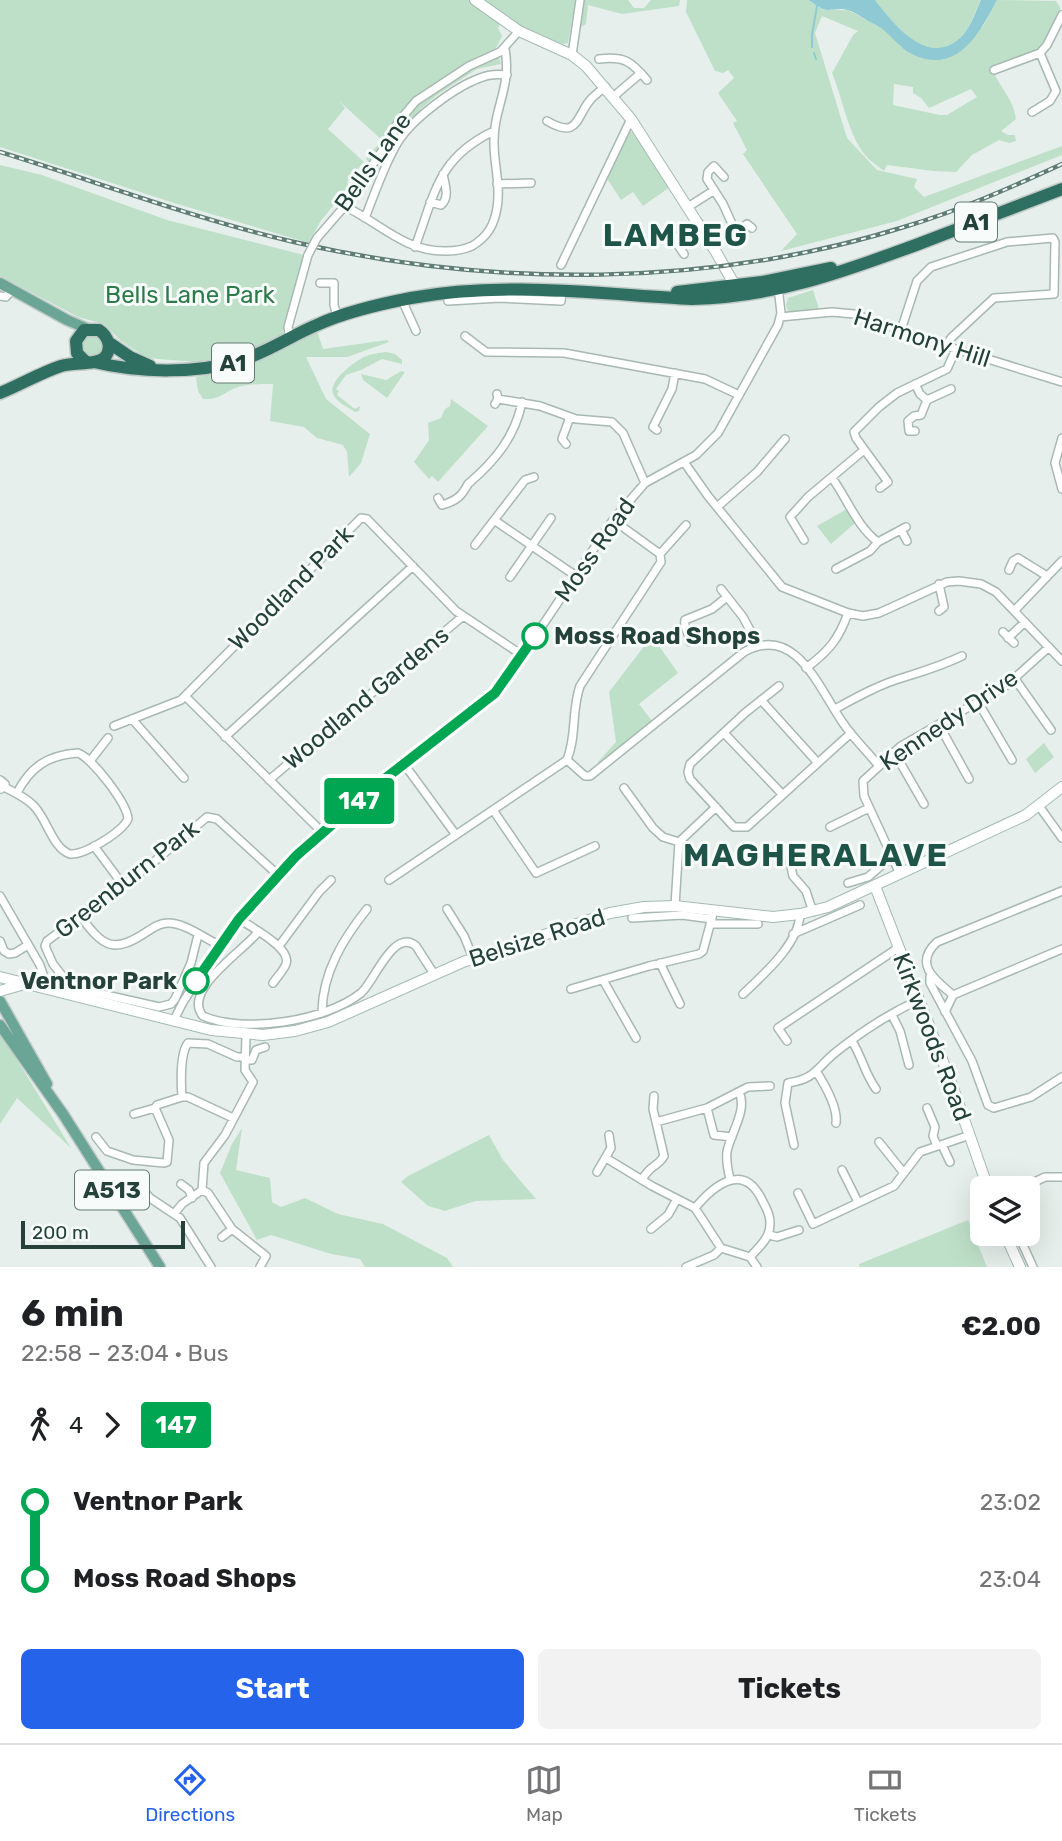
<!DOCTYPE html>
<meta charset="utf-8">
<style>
:root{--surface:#fff;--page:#f2f2f2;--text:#202124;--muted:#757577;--line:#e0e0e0;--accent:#2563eb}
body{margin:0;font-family:Rubik,sans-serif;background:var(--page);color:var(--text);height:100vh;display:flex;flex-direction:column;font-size:26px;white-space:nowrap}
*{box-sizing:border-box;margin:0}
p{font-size:23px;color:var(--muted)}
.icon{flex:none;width:38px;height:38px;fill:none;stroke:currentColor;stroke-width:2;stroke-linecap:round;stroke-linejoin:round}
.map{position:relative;height:1267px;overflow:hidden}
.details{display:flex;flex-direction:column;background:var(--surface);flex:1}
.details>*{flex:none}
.badge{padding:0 14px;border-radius:5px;font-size:24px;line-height:46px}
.buttons{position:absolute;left:970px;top:1176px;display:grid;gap:14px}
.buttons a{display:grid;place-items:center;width:70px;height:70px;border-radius:10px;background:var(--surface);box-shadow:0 7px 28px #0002;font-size:35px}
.scale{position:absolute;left:21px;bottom:18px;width:164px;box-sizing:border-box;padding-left:7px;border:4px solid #24423a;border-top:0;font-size:19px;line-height:24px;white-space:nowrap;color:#24423a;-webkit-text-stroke:5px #f7fbf9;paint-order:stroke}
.map>.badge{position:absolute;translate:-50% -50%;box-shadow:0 0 0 4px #fff}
.legs{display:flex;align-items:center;gap:10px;height:77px;padding:0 21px;font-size:23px}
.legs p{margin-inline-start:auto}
.overview{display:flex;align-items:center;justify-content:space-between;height:119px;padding:0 21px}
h1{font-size:38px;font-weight:700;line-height:52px}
.button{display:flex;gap:14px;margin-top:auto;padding:14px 21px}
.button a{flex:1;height:80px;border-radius:10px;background:var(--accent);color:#fff;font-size:28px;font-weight:700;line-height:80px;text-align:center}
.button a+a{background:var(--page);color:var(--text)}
ul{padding:0 21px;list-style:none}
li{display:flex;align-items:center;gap:24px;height:77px;font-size:26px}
li i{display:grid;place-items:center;width:10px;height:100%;margin:0 9px;background:currentColor}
li i::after{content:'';width:18px;height:18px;margin:-9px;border:5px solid;border-radius:50%;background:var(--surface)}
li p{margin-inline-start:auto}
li:first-child i{background:linear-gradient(#0000 50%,currentColor 0)}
li:last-child i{background:linear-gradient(currentColor 50%,#0000 0)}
.tab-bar{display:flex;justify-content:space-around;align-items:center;height:98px;border-top:2px solid var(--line);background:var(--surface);font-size:19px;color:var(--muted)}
.tab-bar a{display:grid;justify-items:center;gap:4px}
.tab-bar .on{color:var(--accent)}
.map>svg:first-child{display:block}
</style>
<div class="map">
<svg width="1062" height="1267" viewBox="0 0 1062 1267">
<rect width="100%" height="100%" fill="#e6efeb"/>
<path fill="#bfe0c8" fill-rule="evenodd" d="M 0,0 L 628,0 L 634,8 L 644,8 L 651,0 L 680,0 L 679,6 L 622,14 L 588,5 L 586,24 L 581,27 L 583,4 L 575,2 L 568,43 L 563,44 L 522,27 L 504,17 L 498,28 L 502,36 L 496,48 L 501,64 L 477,69 L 437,95 L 422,108 L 398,134 L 374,168 L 366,159 L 382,140 L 339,101 L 345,108 L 328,129 L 364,162 L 347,182 L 349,186 L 320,222 L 309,243 L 174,203 L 0,147 Z
M 687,0 L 808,0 L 824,10 L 848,10 L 880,27 L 892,37 L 901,47 L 932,59 L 983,26 L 997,0 L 1056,1 L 1060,7 L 1060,13 L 1044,44 L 1037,51 L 992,69 C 999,86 1014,100 1016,119 L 1001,131 L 1008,135 L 1015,135 L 1016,141 L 1009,143 L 999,140 L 972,155 L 956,172 L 933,171 L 887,165 L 884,171 C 878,166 871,162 866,156 C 848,135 843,99 832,73 L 853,35 L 858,31 L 822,16 L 815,33 L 847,138 L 877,170 L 917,179 L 914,187 L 924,197 L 1062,146 L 1062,155 L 897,221 L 781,251 L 797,234 L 743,154 L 747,150 L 733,123 L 737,121 L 718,93 L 734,78 L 728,70 L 723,73 L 715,71 L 686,12 ZM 894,84 L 913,87 L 913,93 L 921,98 L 929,108 L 971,89 L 977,97 L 947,115 L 940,115 L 893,105 Z
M 875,0 L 981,0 C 975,11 971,26 963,35 C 930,71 895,26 875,0 Z
M 626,132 L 634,132 L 670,187 L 643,206 L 633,192 L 621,200 L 606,177 Z
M 0,165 L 42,175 L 167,220 L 304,255 L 282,336 L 267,344 L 237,355 L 196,362 L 147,358 L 121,341 L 104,324 L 78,317 L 0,276 Z
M 813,290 L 819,309 L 788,312 L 786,305 L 788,298 Z
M 316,328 L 323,349 L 387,340 L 389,342 L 347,357 L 306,357 L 326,399 L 370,434 L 361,463 L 349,477 L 347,452 L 343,445 L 317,438 L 304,427 L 270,421 L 273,384 C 263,384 252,384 242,386 C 224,390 223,400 203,399 L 198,391 L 196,377 C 241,370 278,352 316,328 Z
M81 346a11 11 0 1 1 22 0a11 11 0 1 1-22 0Z
M 386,352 L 395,354 L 402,360 L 402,364 L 382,359 L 361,370 L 346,375 L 336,389 L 339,391 L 337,395 L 355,409 L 360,406 L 359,411 L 355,412 C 348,407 336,402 333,394 C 328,381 354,362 364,357 C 371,354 378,353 386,352 Z
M 401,371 L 405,372 L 387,398 L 363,380 L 361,374 L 386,380 Z
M 451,399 L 488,426 L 438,482 L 432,476 L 429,479 L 414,462 L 429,440 L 428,423 L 441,418 L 445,409 L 450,406 Z
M 847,509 L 856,522 L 831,544 L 817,526 Z
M 652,636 L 678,673 L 639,704 L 652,721 L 599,765 L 598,762 L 616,742 L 609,692 Z
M 1044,743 L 1054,757 L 1035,773 L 1026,759 Z
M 0,1032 L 71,1148 L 17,1098 L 0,1124 Z
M 242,1128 L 236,1170 L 270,1178 L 272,1202 L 281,1207 L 305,1198 L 338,1214 L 383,1224 L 447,1258 L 453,1267 L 365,1267 L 360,1259 L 331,1254 L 271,1235 L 257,1240 L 220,1173 L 232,1144 Z
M 489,1135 L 503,1160 L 536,1199 L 475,1201 L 445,1211 L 428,1206 L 401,1182 L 408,1176 Z
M 968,1220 L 987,1267 L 860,1267 L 859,1264 Z"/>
<path fill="#8ec9d4" d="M 808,0 L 875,0 C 895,26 930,70 963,35 C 971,26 976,11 981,0 L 997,0 C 980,32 958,75 914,55 C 899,49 891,33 876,25 C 867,21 857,13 848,10 C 841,8 834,10 827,10 C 820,9 814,3 808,0 Z"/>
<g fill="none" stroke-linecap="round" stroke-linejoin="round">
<path stroke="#8ec9d4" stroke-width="2" d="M 812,47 L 812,35 L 817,6
M 814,53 L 816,59"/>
<g stroke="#a8b8b2" stroke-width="10">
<path id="street" d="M 505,49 C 512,88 493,108 494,144 C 494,164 501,187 497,208 C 494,226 487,237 472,246 C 463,250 455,251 446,251 C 404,252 379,222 344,206 L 382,151 L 398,122 L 416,101 L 469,66 L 500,52 L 519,31
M 572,55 L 580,0
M 599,59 C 624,56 631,61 647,80
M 994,70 L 1040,53 L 1047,45 L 1062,15
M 613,97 L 641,73
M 1032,112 L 1050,101 L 1056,91 L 1040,53
M 547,121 C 580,140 575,116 592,98 C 596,94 601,90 606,87
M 724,177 L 714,166 L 708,172 L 707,179 L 723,204 L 733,226 L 740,229 L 747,224 L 752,228
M 497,184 L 531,183
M 430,202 L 441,205 C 450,198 445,185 443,174
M 688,207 L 713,191
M 365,218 C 375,193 384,165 398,142 C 412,119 455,87 480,78 C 489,74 498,74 507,75
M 671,235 L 684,254
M 317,238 L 343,208
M 674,239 L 699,223
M 415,247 C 435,194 437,158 494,131
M 561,265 L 631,119
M 320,283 L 334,283 L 334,305 L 337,316
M 0,296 L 6,297 L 13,289
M 402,300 L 416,331
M 448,301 L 500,298 L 561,301 L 562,292
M 780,317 L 832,312 L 854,314 L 933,342 L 1062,382
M 901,330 L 917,281 L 931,267 L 1007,242 L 1053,238 L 1055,242 L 1054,294 L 994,298 L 951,338 L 946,346
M 465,336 L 486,352 L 564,353 L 705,379 L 739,395
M 290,339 L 288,327 L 308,255
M 915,384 L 920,394 L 927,400 L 921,415 L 914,416 L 908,421 L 909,431 L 915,431
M 498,399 L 540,406 L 576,419 L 612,422 L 623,433 L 645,483
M 927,400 L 951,389
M 495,404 L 498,399 L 497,394
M 657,430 L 653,427 L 672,389 L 675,373
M 1062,438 L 1055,463 L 1062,489
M 566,444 L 562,439 L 570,417
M 684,462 L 708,496 L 782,587 L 848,613 L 863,616 L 879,613 L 947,582 L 959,581 L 981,584 L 996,592 L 1062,661
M 832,478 C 847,498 857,527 878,542 L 906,527
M 880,488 L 888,482 L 856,438 L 854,432 L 879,407 L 897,393 L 947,369 L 956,349
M 438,498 L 442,505 C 456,501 462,496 468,484 C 495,461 515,437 522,402
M 717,507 L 757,472 L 785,439
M 494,520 L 576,576
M 901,530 L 907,541
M 804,540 L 790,517 L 808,497 L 864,450
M 475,545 L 525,480 L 534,477
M 660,554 L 686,525
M 836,569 L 870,551 L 878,542
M 1009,570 L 1013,561 L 1018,558 L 1047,576
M 510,577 L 551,518
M 939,584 L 944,607 L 939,611
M 721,589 L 743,617 L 758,645
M 1015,610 L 1062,561
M 1003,632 L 1014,643
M 1008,638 L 1025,622
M 690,642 C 690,633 683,630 685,620 L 712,609 L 727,597
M 806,668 C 828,652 839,639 848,613
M 1015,679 L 1051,730
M 779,686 L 745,713 L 690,764 L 688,772 L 690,779 L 734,827 L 747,827 L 851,733
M 185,696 L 322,832
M 761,700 L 818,763
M 978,702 L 1012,760
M 835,709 C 857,697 880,684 905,677 C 927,670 941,666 962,656
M 132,719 L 184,778
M 939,725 L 969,779
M 114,726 L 181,700 L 361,518 L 367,519 L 456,611 L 522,655
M 724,733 L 782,794
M 225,737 L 413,566
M 894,752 L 924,804
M 567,760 L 585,776 L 590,776 L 744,652 C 796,623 819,689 843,723 C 853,738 867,751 878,765
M 90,761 L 108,738
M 404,764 L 456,835
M 0,780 L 5,784 L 1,789
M 269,780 L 463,616
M 4,787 C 14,792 25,797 33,805 C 47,818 52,848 70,854 C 85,855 122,832 128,819 C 127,803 92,758 78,753 C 48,755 30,767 17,793
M 624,788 L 653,828 L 663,837 L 679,842
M 1039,806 L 1062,838
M 493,810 L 536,873 L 595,846
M 830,827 L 869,808
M 94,846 L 123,885
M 793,857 L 790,862 L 793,876 L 806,891 L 813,912
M 900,874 L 864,796 L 863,781 L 901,746 L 1007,685 L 1049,647
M 389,880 L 567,760 C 577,735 571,712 580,686 L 661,562 L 660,554 L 613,520
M 848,883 L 868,877 L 891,857
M 0,896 L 40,965 L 43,974 L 40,988
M 675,906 L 679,842 L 716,807
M 447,909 L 464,936 L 473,958
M 81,917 C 104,948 114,954 148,931 C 154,927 160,923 168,923 C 185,923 204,938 219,945
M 632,918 L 682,915 L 712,919
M 239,919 C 251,927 292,948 286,964 C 284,970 277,977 273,983
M 710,924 L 758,924
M 258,932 C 245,950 181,990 203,1016 C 244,1034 326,1021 361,993 C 374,982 394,927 416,946 L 434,974
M 793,934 L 860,905
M 198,935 L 191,963 L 175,999 L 171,1004 L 159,1007 L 71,987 L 53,964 L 45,946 L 47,941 L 149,866 L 207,817 L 217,819 L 278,875
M 0,941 L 4,951 L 9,954 L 15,953 L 28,945
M 279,946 L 319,892 L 331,880
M 660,963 L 680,1004
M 930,977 L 930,983 L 972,1061 L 988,1105 L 994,1108 L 1031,1097 L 1062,1077
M 603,980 L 636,1038
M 571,989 L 649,966 L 699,954 L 703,951 L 714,910
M 743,994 C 763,975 799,944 800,914
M 953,995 C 935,980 913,964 937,942 L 1062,891
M 322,1011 C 323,972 343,939 367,909
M 945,1012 L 953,995 L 1062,949
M 892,1015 L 900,1031 L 909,1065
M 174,1020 L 183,1002 L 228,932 L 296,856 L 382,781 L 500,689 L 613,520 L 645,483 L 696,455 L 718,433 L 778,325 L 781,313 L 778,287
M 787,1041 L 778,1028 L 898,948
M 852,1041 C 862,1057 865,1074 876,1089
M 245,1060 L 252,1060 L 256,1050 L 265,1047
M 816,1071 C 825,1085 838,1107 836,1123
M 182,1097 C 181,1083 180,1053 188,1043 L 208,1044 L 237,1057 L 245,1057
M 707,1108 L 714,1135 L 732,1137
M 927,1108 L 935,1127 L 933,1136 L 937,1146
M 134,1114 L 155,1108
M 656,1122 L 707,1108 L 748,1087 L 770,1086
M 96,1137 L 107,1151 L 133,1160 L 164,1163 L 167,1162 L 169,1140 L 155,1108 L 157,1105 L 182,1097 L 188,1097 L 233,1118
M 879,1142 L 903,1172
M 794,1145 L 785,1103 L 788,1083 C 816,1079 816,1068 836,1052 C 861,1032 890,1013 919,1000
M 942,1145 L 950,1162
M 606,1158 L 652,1186 L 695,1208 L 721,1248 L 750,1257 L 757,1267
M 842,1170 L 858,1202
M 597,1172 L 611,1148 L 609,1135
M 131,1176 L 150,1198 L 180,1218 L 211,1267
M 730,1179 C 728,1171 726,1161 727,1152 C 730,1134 748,1110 739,1092
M 642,1180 C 650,1164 657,1168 664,1156 L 653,1109 L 654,1096
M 181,1184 L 189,1190 L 192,1198
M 1022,1188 L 1045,1177 L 1062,1177
M 202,1190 L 208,1193 L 232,1229 L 266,1256 L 260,1267
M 798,1193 L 813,1224 L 894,1186 L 920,1152 L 970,1135
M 695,1208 C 715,1184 744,1162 762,1200 C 768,1211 772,1219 769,1231 C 767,1241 756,1250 750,1257
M 174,1214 L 182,1204 L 202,1190 L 204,1163 L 225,1135 L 253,1082 L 245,1070 L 246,1035
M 651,1229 L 668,1215 L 677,1199
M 1018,1234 L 1033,1267
M 769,1235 L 777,1237 L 799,1230
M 222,1237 L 232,1229
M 686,1267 L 714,1255 L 721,1248"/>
</g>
<g stroke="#a4bbb3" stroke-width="12">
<path id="secondary" d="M 475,0 L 519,31 L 572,55 L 586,66 L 631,119 L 716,252 L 738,291
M 343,208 L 344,206
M 875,886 L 952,1085 L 988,1188
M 0,977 L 211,1030 L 263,1035 L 295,1031 L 328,1022 L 463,962 L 610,913 L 644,907 L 675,906 L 773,917 L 800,914 L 828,907 L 1026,815 L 1062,787
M 0,991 L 21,985
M 1005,1234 L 1020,1267"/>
</g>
<g stroke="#c2cac8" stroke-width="13">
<path id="primary" d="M 0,283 L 67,320 L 88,329
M 0,1001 L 47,1084
M 0,1025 L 63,1114 L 160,1267"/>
</g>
<g stroke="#c2cac8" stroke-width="15">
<path id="highway" d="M 677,292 L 762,282 L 831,268
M 108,342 L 130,357 L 150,366
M 94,362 C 139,373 198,374 242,360 C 270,351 292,335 319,324 C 348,311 380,304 411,298 C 504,281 599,294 692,299 C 774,297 840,273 916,245 C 965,226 1013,208 1062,189
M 0,393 C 20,385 40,373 61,366 C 73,362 96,365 104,358 C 113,349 108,336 99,330 L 84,330 L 76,341 L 77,353 L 85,361"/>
</g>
<use href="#street" stroke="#fff" stroke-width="7"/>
<use href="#secondary" stroke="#fff" stroke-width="10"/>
<use href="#primary" stroke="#6aa596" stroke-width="10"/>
<use href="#highway" stroke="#2f6f62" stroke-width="12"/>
<g stroke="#5f7d75" stroke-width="4.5">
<path id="rail" d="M 0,152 C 98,182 195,219 294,242 C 493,288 709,288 904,227 C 958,211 1010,188 1062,164"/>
</g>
<use href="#rail" stroke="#f7fbf9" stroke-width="2" stroke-dasharray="5" stroke-linecap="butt"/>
<g stroke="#a8b8b2" stroke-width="10" stroke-linecap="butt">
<path id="street-bridge" d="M 308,255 L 317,238"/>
</g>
<use href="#street-bridge" stroke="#fff" stroke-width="7"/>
</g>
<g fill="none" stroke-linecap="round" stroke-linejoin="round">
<g stroke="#fff" stroke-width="16">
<path id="line-1" d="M 196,981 L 239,919 L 296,856 L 382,781 L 495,693 L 535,636"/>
</g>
<use href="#line-1" stroke="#00a651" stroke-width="10"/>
</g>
<g fill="#fff" stroke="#00a651" stroke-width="3.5">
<circle cx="535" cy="636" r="12"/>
<circle cx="196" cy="981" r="12"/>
</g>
<g text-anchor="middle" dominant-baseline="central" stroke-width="6" stroke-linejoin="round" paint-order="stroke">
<g fill="#f7fbf9" stroke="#637a73" stroke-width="2">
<rect x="955" y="202.5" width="42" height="39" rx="5"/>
<rect x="212" y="343.5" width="42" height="39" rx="5"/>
<rect x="75" y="1170.5" width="74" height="39" rx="5"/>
</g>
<g font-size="23" font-weight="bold" fill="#24423a">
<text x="976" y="222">A1</text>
<text x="233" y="363">A1</text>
<text x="112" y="1190">A513</text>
</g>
<g font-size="24" fill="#24423a" stroke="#f7fbf9">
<text transform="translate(373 162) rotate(-55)">Bells Lane</text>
<text transform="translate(922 338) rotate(18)">Harmony Hill</text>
<text transform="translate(595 550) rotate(-55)">Moss Road</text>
<text transform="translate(291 588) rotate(-45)">Woodland Park</text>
<text transform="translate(366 698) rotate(-40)">Woodland Gardens</text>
<text transform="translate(949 720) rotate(-34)">Kennedy Drive</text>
<text transform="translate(127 879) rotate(-38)">Greenburn Park</text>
<text transform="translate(537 938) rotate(-18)">Belsize Road</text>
<text transform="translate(932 1037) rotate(69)">Kirkwoods Road</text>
</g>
<g font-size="24" fill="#2d7a4b" stroke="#f7fbf9">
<text x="190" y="295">Bells Lane Park</text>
</g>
<g font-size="24" font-weight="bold" fill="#24423a" stroke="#f7fbf9" text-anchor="start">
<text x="554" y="636">Moss Road Shops</text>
<text x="177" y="981" text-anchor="end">Ventnor Park</text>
</g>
<g font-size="32" font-weight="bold" letter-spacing="2" fill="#1f5548" stroke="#f7fbf9">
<text x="676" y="235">LAMBEG</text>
<text x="816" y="855">MAGHERALAVE</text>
</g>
</g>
</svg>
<div class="buttons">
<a><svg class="icon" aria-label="layers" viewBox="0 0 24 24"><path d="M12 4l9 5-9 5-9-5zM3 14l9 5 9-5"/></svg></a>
</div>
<div class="scale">200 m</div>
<b class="badge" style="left:359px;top:801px;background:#00a651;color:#fff">147</b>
</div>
<section class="details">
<div class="overview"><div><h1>6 min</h1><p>22:58 – 23:04 · Bus</p></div><b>€2.00</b></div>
<div class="legs"><svg class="icon" aria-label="walk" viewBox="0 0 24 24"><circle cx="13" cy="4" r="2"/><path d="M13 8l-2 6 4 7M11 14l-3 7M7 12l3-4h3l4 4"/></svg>4<svg class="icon" aria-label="forward" viewBox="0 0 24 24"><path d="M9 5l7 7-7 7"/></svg><b class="badge" style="background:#00a651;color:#fff">147</b></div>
<ul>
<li><i style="color:#00a651"></i><b>Ventnor Park</b><p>23:02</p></li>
<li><i style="color:#00a651"></i><b>Moss Road Shops</b><p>23:04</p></li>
</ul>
<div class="button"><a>Start</a><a>Tickets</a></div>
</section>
<nav class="tab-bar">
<a class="on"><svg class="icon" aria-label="directions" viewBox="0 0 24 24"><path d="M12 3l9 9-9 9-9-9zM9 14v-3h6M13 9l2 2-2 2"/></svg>Directions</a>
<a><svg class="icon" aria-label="map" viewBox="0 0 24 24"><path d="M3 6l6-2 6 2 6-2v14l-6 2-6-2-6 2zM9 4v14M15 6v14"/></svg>Map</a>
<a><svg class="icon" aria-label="tickets" viewBox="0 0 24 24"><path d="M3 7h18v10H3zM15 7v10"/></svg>Tickets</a>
</nav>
